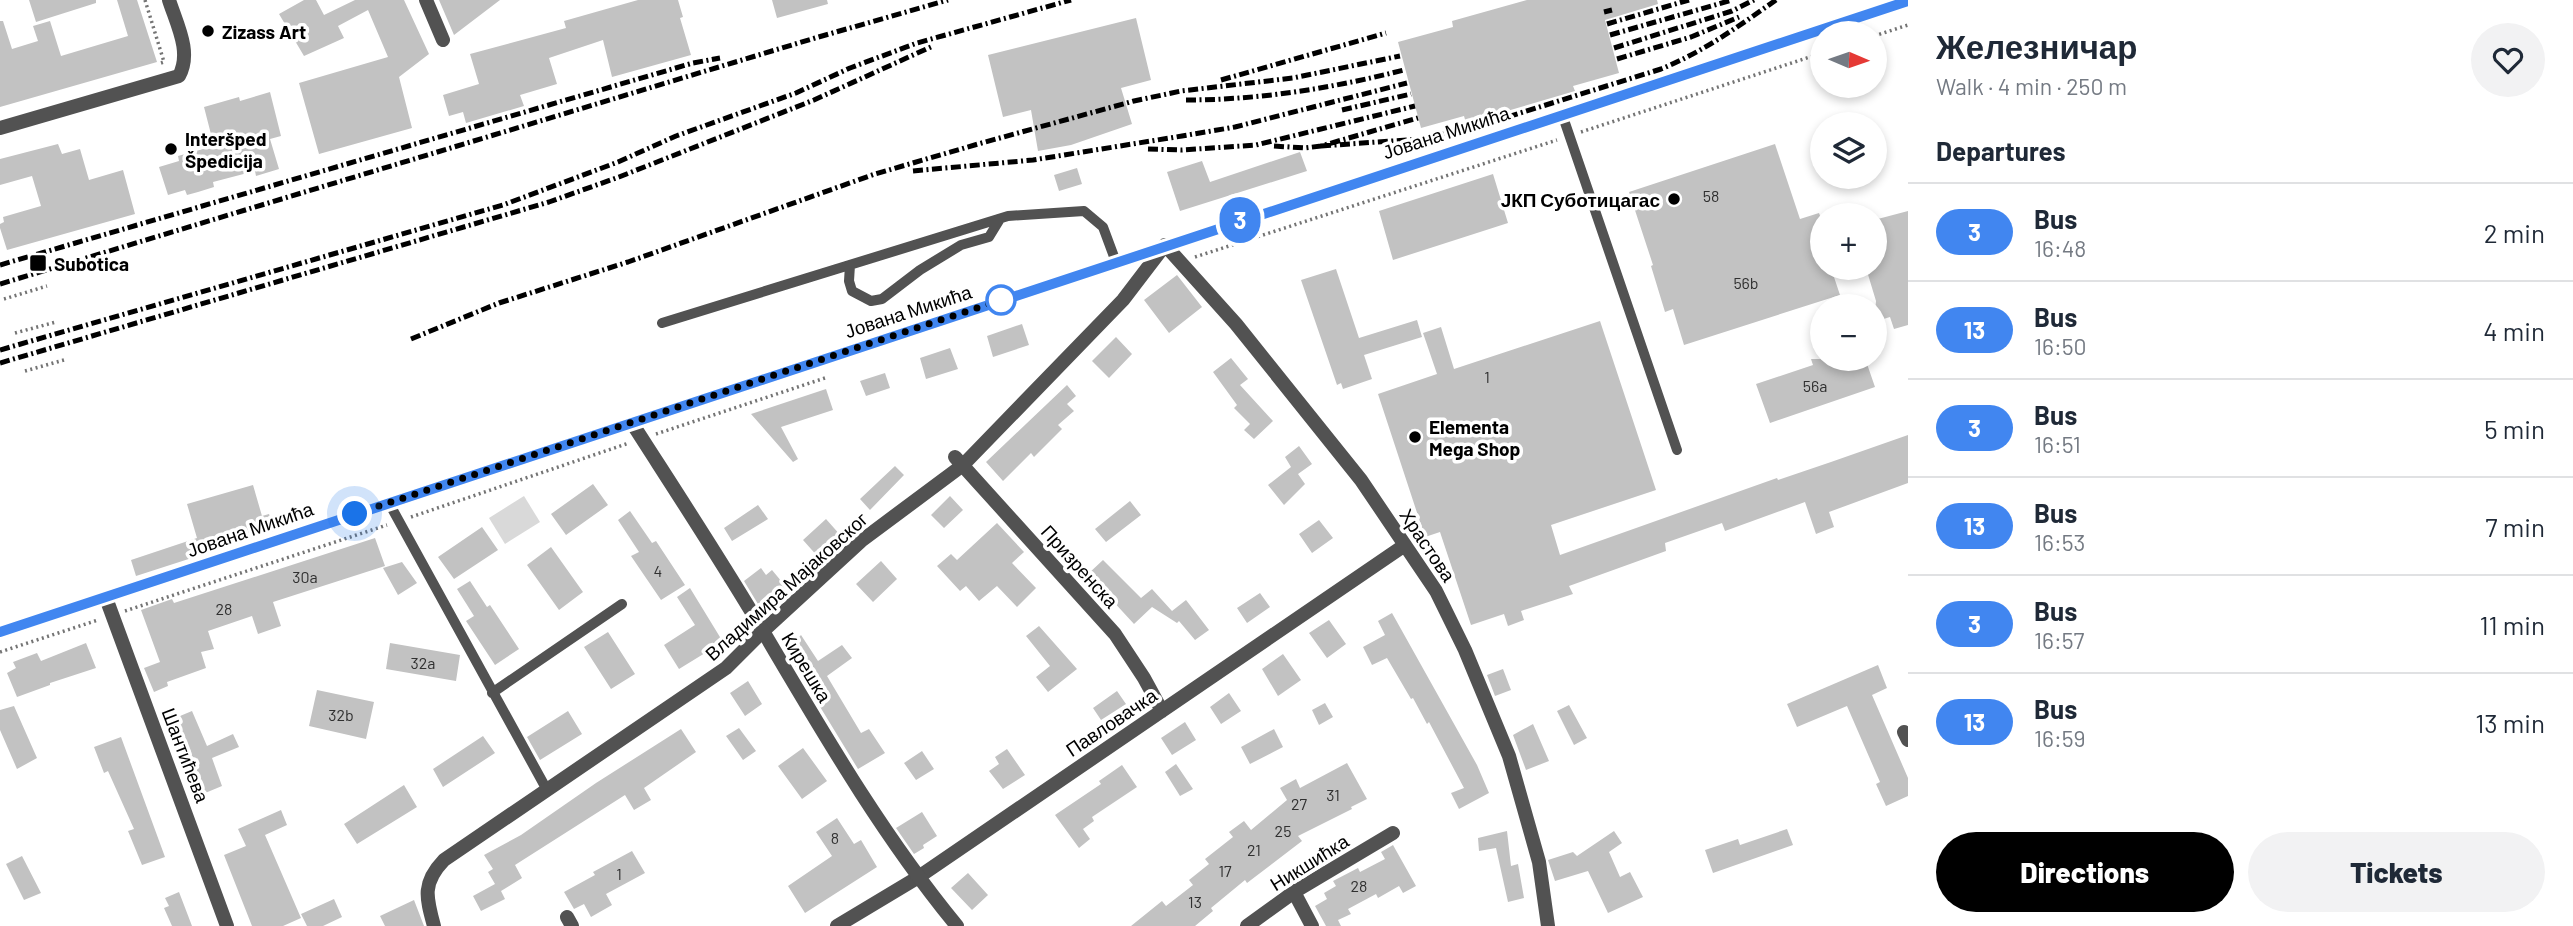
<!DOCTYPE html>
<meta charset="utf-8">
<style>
:root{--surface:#fff;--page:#f2f2f3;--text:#1f2937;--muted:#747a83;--line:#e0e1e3;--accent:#000}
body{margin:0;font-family:Barlow,sans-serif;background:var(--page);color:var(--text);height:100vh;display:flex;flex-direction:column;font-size:26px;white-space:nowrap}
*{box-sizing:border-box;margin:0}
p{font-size:23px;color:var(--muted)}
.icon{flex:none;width:38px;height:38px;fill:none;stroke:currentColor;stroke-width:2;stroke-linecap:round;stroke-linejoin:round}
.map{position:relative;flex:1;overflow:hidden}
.sheet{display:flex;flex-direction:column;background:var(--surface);width:665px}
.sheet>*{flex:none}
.badge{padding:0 14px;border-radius:23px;font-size:24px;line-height:46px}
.needle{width:46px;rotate:92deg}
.tools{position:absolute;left:1810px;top:21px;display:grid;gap:14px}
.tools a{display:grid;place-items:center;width:77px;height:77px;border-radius:50%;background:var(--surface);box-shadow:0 4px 10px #0003;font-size:35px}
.you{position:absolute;width:35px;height:35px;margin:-18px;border:5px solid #fff;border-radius:50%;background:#1a73e8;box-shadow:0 0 0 10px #1a73e833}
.map>.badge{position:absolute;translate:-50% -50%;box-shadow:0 0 0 4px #fff}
h2{padding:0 28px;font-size:26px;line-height:63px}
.round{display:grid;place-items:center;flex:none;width:74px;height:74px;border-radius:37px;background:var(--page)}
.head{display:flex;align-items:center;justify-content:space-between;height:119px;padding:0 28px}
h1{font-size:33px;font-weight:800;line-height:52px}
.primary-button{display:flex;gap:14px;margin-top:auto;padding:14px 28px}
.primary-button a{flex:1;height:80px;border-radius:42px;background:var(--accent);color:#fff;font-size:28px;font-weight:800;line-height:80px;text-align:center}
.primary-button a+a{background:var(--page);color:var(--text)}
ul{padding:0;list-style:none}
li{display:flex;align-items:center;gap:21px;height:98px;padding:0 28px;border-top:2px solid var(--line)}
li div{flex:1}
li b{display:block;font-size:26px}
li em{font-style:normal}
li .badge{min-width:77px;font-weight:700;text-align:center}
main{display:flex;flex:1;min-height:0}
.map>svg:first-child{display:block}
</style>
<main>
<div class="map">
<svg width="1908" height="926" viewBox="0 0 1908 926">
<rect width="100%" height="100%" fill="#fff"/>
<path fill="#d9d9d9" d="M 524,496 L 540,522 L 505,544 L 489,518 Z"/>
<path fill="#c2c2c2" d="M 29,0 L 96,0 L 96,3 L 36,22 Z
M 117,0 L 137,0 L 157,62 L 0,107 L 0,21 L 3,21 L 12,49 L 38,41 L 33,26 L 50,21 L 61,56 L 128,36 Z
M 304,0 L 316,0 L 324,15 L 355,0 L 404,0 L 429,54 L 399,77 L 412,128 L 319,154 L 299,83 L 388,57 L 368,10 L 338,26 L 344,38 L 304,56 L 279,14 Z
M 439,0 L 500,0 L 454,35 Z
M 638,0 L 678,0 L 683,17 L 680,18 L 691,55 L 612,77 L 603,40 L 549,58 L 557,84 L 520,95 L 524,106 L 466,123 L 463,112 L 449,116 L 443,95 L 479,84 L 470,54 L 566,28 L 564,21 Z
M 772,0 L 827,0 L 828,4 L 777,18 Z
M 1527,0 L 1657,0 L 1658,4 L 1605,20 L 1619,73 L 1573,86 L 1575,91 L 1466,123 L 1464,116 L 1421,128 L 1398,42 L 1453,27 L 1452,21 Z
M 1136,18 L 1151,80 L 1121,88 L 1132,124 L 1071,145 L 1038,151 L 1031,110 L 1003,117 L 988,55 Z
M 270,92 L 281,136 L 270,139 L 279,169 L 256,176 L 255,171 L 213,182 L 214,187 L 198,192 L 187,195 L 185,190 L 168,195 L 159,167 L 179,161 L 178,156 L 214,146 L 204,107 L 239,97 L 240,101 Z
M 58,144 L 62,154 L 80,149 L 89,180 L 123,170 L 135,214 L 7,250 L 0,228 L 0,224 L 4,222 L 3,217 L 41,206 L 32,176 L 0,185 L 0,159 Z
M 1775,144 L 1800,219 L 1819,213 L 1822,221 L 1822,268 L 1831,268 L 1840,295 L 1684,345 L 1673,309 L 1665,312 L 1651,266 L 1653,265 L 1629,192 Z
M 1300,152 L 1307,171 L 1180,211 L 1167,172 L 1202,161 L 1210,182 Z
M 1077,168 L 1082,184 L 1059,191 L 1054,175 Z
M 1493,174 L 1508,223 L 1393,260 L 1379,211 Z
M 1908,211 L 1908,325 L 1894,329 L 1890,317 L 1874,322 L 1876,301 L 1866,268 L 1874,268 L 1874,220 Z
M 1336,269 L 1359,338 L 1417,320 L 1422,337 L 1364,355 L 1372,379 L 1343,389 L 1341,383 L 1337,385 L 1301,280 Z
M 1177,275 L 1202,307 L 1169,333 L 1144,300 Z
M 1600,321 L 1656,490 L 1551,525 L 1560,555 L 1777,478 L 1778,480 L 1831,462 L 1908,435 L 1908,483 L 1829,512 L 1834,527 L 1816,534 L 1805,502 L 1725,531 L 1722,523 L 1665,543 L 1666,551 L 1569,586 L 1573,594 L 1521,611 L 1524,620 L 1508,626 L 1504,614 L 1471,625 L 1440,532 L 1425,537 L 1378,394 L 1437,374 L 1423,333 L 1441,327 L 1454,369 Z
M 1022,324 L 1029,345 L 993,357 L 987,336 Z
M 1116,337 L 1132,354 L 1109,378 L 1092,361 Z
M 950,348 L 958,369 L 926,379 L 920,358 Z
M 1231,358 L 1248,379 L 1240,385 L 1273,421 L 1254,439 L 1244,430 L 1250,424 L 1234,408 L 1237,405 L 1213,372 Z
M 1811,359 L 1852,359 L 1854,365 L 1866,361 L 1875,387 L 1770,423 L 1756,384 L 1813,365 Z
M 885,373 L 890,388 L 866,396 L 860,381 Z
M 1067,385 L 1076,396 L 1067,404 L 1074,411 L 1058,425 L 1062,429 L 1034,457 L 1031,453 L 1003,481 L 986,462 Z
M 826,389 L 833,410 L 781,427 L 798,459 L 793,462 L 751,414 Z
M 1299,446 L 1312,464 L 1298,474 L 1305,484 L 1284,505 L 1268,485 L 1291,467 L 1285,457 Z
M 895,466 L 904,475 L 870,510 L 860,499 Z
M 593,484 L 608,505 L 566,535 L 551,514 Z
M 253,485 L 262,516 L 269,514 L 275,531 L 136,576 L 131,560 L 197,538 L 187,504 Z
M 950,496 L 963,510 L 944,528 L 931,515 Z
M 1130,501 L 1141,515 L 1106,542 L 1095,529 Z
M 758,505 L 768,519 L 732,541 L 724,528 Z
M 630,511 L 652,543 L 656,541 L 685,585 L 661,600 L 631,556 L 639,552 L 618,520 Z
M 826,519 L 842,537 L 819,558 L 803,540 Z
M 1319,520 L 1333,538 L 1312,553 L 1299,534 Z
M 997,523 L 1024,552 L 1012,563 L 1036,588 L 1017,607 L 997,586 L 979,601 L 966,586 L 960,591 L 937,566 L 951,554 L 957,560 Z
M 482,527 L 498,550 L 454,579 L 438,557 Z
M 375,538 L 385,566 L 273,602 L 281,626 L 258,634 L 252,616 L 208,631 L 214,649 L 201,652 L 206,668 L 167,682 L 168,686 L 154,692 L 144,668 L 160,662 L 141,610 L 172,599 L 174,603 Z
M 551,547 L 583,592 L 559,610 L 527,565 Z
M 1103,560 L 1141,598 L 1152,589 L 1172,611 L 1186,600 L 1209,630 L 1195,640 L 1179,621 L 1177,623 L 1152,607 L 1134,624 L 1088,574 Z
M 881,561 L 897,579 L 873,602 L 856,584 Z
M 402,562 L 417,583 L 398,595 L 383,568 Z
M 761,568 L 766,575 L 772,570 L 787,588 L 766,609 L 761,609 L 744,581 Z
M 470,581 L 487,607 L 490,605 L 519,649 L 495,665 L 466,621 L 474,616 L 457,589 Z
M 690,588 L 723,642 L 679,669 L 664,645 L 695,625 L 677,597 Z
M 1260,593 L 1270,607 L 1247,623 L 1237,608 Z
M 1392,613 L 1477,765 L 1489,793 L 1459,809 L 1451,793 L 1464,788 L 1429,722 L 1427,724 L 1413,698 L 1411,699 L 1387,658 L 1372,665 L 1363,647 L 1385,635 L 1378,621 Z
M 1329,620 L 1346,644 L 1327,658 L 1309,633 Z
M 1039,626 L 1077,669 L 1048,692 L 1036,677 L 1050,666 L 1026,636 Z
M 608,632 L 635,674 L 611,689 L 584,647 Z
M 801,635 L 818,661 L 842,645 L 852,658 L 827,676 L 861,733 L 869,729 L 885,753 L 858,769 L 786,651 Z
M 86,643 L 96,668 L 50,683 L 50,685 L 17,697 L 7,673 L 16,668 L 13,662 L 37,653 L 41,661 Z
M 390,643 L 460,655 L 456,681 L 386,669 Z
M 1283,654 L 1301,680 L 1278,696 L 1262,669 Z
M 1878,665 L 1887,688 L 1872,695 L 1908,778 L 1908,796 L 1886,806 L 1876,784 L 1880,782 L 1847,706 L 1797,727 L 1787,704 Z
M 1503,669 L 1511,690 L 1495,696 L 1487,675 Z
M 748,681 L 762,704 L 745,716 L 730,693 Z
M 317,690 L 374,702 L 366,739 L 309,726 Z
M 1117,691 L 1126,704 L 1101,720 L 1093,708 Z
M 1229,693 L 1241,711 L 1221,724 L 1210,707 Z
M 1325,703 L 1333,717 L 1319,725 L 1312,710 Z
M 1569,705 L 1587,738 L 1574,745 L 1557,711 Z
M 14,706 L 37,758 L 17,769 L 0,730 L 0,710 Z
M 192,711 L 207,746 L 233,734 L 239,747 L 212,758 L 222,786 L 198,796 L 168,721 Z
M 568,711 L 582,734 L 540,760 L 527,737 Z
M 1185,722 L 1196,740 L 1172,755 L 1161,738 Z
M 1533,724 L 1549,761 L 1526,770 L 1513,735 Z
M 739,728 L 756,751 L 743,760 L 726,736 Z
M 681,729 L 696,752 L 644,788 L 651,800 L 634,810 L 625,795 L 515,865 L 522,878 L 501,891 L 505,899 L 481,911 L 473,896 L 495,884 L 488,872 L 493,869 L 484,855 L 521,835 L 596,783 Z
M 1274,729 L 1283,747 L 1250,764 L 1241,747 Z
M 483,736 L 495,753 L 443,787 L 433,769 Z
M 121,737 L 165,857 L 142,865 L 128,831 L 134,829 L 108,771 L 104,773 L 94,747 Z
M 803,748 L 827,781 L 802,799 L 778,766 Z
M 1007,749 L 1025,775 L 1003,789 L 989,771 L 999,764 L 995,757 Z
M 922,751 L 934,769 L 916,780 L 904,763 Z
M 1347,763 L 1367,799 L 1351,807 L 1352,809 L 1298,836 L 1302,841 L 1247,883 L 1245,880 L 1211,908 L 1213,911 L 1195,926 L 1131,926 L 1162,901 L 1166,906 L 1193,885 L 1189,880 L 1209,864 L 1205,859 L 1233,837 L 1229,832 L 1244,821 L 1251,830 L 1287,800 L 1280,788 L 1296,779 L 1300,788 Z
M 1176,764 L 1193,789 L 1180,796 L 1165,772 Z
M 1122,765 L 1137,787 L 1092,817 L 1094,821 L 1083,829 L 1090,839 L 1079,848 L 1055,815 L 1101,784 L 1099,781 Z
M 404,785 L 417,807 L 357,844 L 344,824 Z
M 281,810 L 287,825 L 265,835 L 301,918 L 283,926 L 252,926 L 224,855 L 246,846 L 238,829 Z
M 922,812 L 937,836 L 923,845 L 924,848 L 914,854 L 896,828 Z
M 837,818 L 854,844 L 861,840 L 877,867 L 805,913 L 788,886 L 832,856 L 816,832 Z
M 1787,829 L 1793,845 L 1713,873 L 1705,850 L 1738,839 L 1740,845 Z
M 1507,831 L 1511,866 L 1518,864 L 1524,898 L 1508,902 L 1496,848 L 1479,851 L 1478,838 Z
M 1614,831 L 1622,843 L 1609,852 L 1620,877 L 1630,872 L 1643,897 L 1608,913 L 1588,871 L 1555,881 L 1548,860 L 1573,852 L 1577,856 Z
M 1393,845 L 1416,886 L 1403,893 L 1399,886 L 1378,898 L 1376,894 L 1348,909 L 1351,914 L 1338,920 L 1341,926 L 1326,926 L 1315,906 L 1327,899 L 1324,893 L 1336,886 L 1333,881 L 1358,868 L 1360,872 L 1385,859 L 1381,852 Z
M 632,851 L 645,873 L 606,894 L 612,905 L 591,917 L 584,904 L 574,909 L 564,892 L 595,875 L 593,872 Z
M 22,856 L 41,893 L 24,900 L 6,864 Z
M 968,873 L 988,895 L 972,910 L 951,888 Z
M 179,892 L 192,926 L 172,926 L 164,908 L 169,906 L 165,898 Z
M 334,899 L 342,917 L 323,926 L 307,926 L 301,914 Z
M 414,900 L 424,926 L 385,926 L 380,916 Z"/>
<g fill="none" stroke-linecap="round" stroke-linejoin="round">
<path stroke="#747474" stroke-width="3.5" stroke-dasharray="2 3.5" stroke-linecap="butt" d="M 145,0 L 164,62 L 161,63
M 1874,36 L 1908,25
M 1581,132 L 1822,53
M 1195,257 L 1557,140
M 4,299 L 47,286
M 15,333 L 56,322
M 25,371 L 64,360
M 656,434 L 828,377
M 411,517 L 629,443
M 125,611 L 387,525
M 0,652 L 98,620"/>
<path stroke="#525252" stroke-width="10" d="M 1562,114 L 1677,450
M 850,265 L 849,281 L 852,291 L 871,301 L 882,299 L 920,270 L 961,245 L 989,237 L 1000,219
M 662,323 L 1008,216 L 1084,211 L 1103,227 L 1116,262
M 389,503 L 547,790
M 492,693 L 622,604"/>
<path stroke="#525252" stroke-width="14" d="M 426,0 L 443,40
M 0,128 L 179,76 C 192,52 177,25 169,0
M 955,457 L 1115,634 L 1144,678 L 1162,711
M 106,598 L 227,926
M 1904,732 L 1908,740
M 1294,892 L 1312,926
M 567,917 L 572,926
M 434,926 C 426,897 422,883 444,860 L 726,668 L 763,631 L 861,541 L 963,465 L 1123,300 L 1165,245 L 1236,324 L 1361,480 L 1436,591 L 1465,650 L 1509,756 L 1539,862 L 1548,926
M 837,926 L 917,878 L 1405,545
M 1247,926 L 1294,892 L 1393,833"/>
<path stroke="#525252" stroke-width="14" d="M 632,423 C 673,487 715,551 754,616 C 817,722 878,830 957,926
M 0,632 L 1908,1"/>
<path stroke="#000" stroke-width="5" stroke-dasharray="10 3.5 2 3.5" stroke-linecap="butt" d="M 1604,12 L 1612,10
M 1607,24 L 1689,0
M 1610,35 L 1732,0
M 1614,48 L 1732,11 L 1754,0
M 1617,59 L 1691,37 L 1739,17
M 1221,80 L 1386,33
M 1186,100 C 1260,100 1333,88 1404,70
M 1342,110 L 1411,94
M 1274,146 L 1305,148 L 1321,146 L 1418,118
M 1321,146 L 1420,139 L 1485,124 L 1661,69 C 1703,52 1739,26 1776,0
M 1148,149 L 1182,150 L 1256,145 L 1415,106
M 913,171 L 1033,160 L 1182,136 L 1235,127 L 1407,83
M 0,265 L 693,63 L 720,58
M 0,284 L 815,38 L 948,0
M 411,339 L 499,303 L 628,262 L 875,174 L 978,144 L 1134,101 L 1181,91 L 1293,78 L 1400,56
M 0,350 L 503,205 L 618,162 L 676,136 L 796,93 L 850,68 L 917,43 L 1071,0
M 0,363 L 549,202 L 619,177 L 814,100 L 933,46"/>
</g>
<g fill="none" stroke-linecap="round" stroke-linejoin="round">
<g stroke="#fff" stroke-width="16">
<path id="line" d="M 0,632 L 1908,1"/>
</g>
<use href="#line" stroke="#4186f0" stroke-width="10"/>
<path stroke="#000" stroke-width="7" stroke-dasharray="0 12.6" d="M 355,514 L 1001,300"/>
</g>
<g fill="#000" stroke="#fff" stroke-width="2.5">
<circle cx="208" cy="31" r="7"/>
<circle cx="171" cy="149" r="7"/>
<circle cx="1674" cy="199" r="7"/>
<rect x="29" y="254" width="18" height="18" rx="3.5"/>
<circle cx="1415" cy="437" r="7"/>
</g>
<circle fill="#fff" stroke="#4186f0" stroke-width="3.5" cx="1001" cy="300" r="14"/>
<g text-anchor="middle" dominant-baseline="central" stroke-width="7" stroke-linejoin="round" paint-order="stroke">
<g font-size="16" fill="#303030">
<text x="1711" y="195">58</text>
<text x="1746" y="282">56b</text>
<text x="1487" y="376">1</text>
<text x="1815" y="385">56a</text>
<text x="658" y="570">4</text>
<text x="305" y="576">30a</text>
<text x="224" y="608">28</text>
<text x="423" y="662">32a</text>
<text x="341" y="714">32b</text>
<text x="1333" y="794">31</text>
<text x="1299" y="803">27</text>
<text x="1283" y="830">25</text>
<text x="835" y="837">8</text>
<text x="1254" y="849">21</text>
<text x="1225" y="870">17</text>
<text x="619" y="873">1</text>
<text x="1359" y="885">28</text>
<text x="1195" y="901">13</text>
</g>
<g font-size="19" font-weight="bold" fill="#000" stroke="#fff" text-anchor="start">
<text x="222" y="31">Zizass Art</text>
<text x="185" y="138">Interšped<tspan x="185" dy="22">Špedicija</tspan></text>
<text x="1660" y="199" text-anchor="end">ЈКП Суботицагас</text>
<text x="54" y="263">Subotica</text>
<text x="1429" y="426">Elementa<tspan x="1429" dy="22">Mega Shop</tspan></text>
</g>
<g font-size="19" fill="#000" stroke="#fff">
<text transform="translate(1446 132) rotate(-18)">Јована Микића</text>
<text transform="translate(908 311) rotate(-18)">Јована Микића</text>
<text transform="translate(250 529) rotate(-19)">Јована Микића</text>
<text transform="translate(1428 545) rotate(56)">Храстова</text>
<text transform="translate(1080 566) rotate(48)">Призренска</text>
<text transform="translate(786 586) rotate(-42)">Владимира Мајаковског</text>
<text transform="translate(807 667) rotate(59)">Кирешка</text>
<text transform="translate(1111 722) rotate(-34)">Павловачка</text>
<text transform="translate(186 755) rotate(69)">Шантићева</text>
<text transform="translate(1309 862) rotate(-32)">Никшићка</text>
</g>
</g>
</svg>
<div class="tools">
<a><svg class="needle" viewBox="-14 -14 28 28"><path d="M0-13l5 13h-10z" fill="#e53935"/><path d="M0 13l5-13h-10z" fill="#747a83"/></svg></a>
<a><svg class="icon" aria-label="layers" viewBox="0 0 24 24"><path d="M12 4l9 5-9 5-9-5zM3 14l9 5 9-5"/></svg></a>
<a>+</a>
<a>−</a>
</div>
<div class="you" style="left:355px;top:514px"></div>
<b class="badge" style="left:1240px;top:220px;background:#4186f0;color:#fff">3</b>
</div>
<section class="sheet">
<div class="head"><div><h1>Железничар</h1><p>Walk · 4 min · 250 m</p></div><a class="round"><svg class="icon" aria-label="heart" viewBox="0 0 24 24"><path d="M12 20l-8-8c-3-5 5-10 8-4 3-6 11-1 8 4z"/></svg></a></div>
<h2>Departures</h2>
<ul>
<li><span class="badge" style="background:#4186f0;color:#fff">3</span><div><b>Bus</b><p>16:48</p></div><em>2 min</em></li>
<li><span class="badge" style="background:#4186f0;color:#fff">13</span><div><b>Bus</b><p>16:50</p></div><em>4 min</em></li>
<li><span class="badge" style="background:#4186f0;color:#fff">3</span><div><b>Bus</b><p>16:51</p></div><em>5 min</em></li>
<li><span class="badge" style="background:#4186f0;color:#fff">13</span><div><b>Bus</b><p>16:53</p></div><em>7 min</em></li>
<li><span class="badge" style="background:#4186f0;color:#fff">3</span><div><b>Bus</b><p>16:57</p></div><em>11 min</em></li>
<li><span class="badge" style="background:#4186f0;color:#fff">13</span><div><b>Bus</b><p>16:59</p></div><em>13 min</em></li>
</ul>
<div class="primary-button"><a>Directions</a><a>Tickets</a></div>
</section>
</main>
